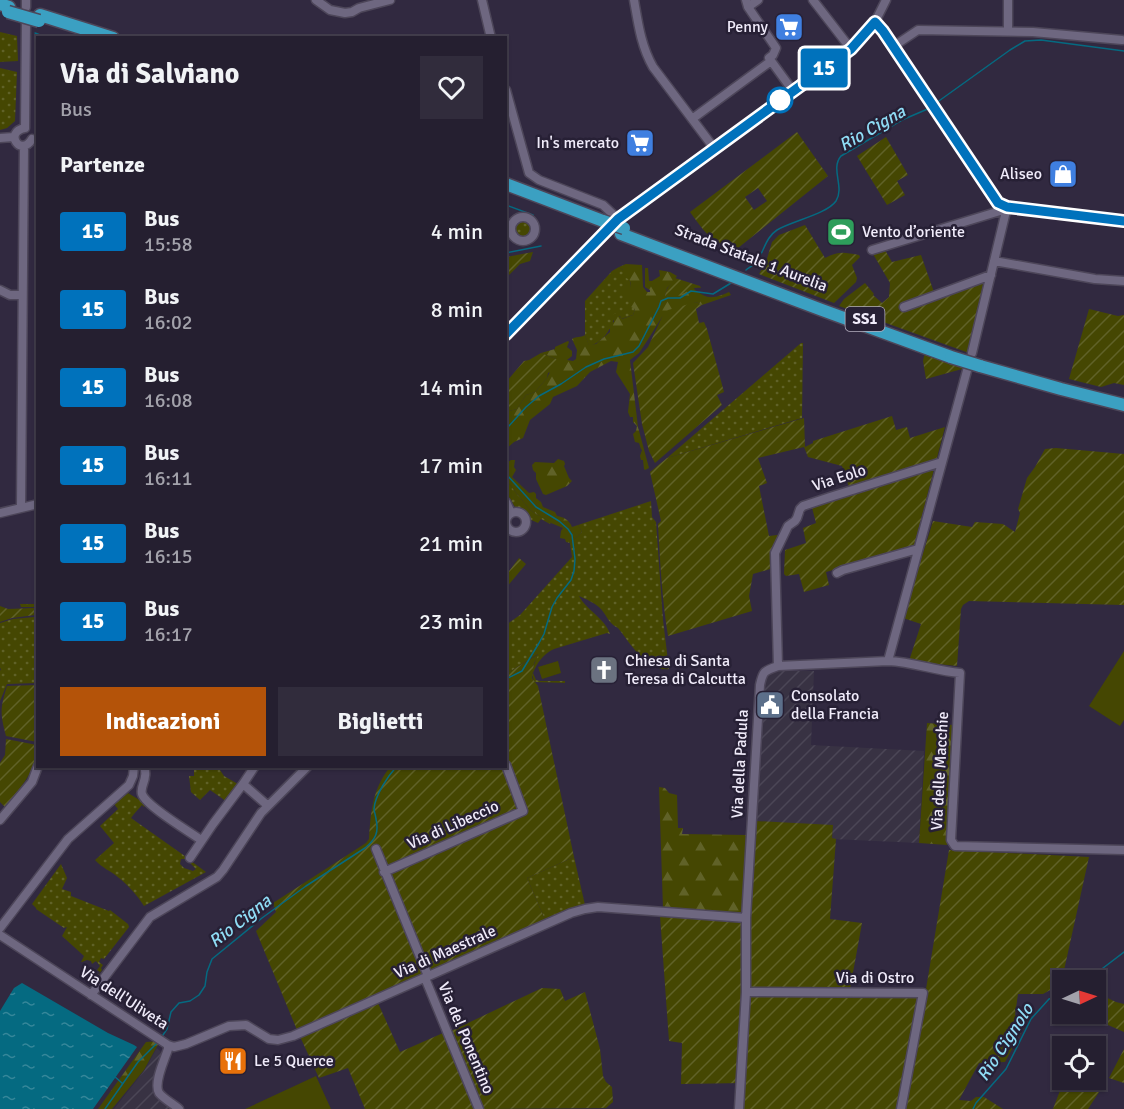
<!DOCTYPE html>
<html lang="it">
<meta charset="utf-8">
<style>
:root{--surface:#251f30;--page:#312c3c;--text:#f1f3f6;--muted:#a3a2ab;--line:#423d4c;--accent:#b45309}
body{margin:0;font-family:Signika,sans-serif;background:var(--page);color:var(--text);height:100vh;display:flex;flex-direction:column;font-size:22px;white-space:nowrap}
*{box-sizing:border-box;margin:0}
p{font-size:20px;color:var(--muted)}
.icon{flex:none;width:33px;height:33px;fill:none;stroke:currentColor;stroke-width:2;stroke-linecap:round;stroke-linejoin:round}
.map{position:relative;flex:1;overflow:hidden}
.sheet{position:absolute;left:36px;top:36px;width:471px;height:732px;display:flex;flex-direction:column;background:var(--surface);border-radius:0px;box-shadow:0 2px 4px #0004,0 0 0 2px var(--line)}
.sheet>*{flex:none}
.badge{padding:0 12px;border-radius:4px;font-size:21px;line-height:39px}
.needle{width:39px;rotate:86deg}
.controls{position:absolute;left:1052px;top:970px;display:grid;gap:12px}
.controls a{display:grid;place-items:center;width:54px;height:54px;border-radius:0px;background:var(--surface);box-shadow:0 2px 4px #0004,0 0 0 2px var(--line);font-size:30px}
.map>.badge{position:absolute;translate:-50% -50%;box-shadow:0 0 0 3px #fff}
h2{padding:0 24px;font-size:22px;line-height:54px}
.round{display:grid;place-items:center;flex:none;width:63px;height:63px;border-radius:0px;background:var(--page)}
.headline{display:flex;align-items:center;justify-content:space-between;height:102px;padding:0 24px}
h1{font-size:28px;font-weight:700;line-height:45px}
.primary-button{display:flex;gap:12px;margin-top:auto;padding:12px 24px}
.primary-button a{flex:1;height:69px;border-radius:0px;background:var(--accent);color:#fff;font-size:24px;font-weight:700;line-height:69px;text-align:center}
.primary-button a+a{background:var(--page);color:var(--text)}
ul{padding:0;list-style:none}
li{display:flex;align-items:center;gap:18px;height:78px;padding:0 24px}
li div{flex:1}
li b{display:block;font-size:22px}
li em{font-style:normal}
li .badge{min-width:66px;font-weight:700;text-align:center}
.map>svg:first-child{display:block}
</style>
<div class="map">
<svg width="1124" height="1109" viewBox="0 0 1124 1109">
<defs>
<pattern id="industrial-furrows" width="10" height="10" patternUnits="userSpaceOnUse" patternTransform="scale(1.5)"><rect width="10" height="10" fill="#383243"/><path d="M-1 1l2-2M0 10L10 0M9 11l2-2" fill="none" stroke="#4b4656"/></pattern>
<pattern id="grass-dots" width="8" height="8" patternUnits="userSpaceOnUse" patternTransform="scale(1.5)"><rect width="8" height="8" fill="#454702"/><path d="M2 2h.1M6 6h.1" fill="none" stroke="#606228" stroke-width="1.8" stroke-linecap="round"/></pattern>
<pattern id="forest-firs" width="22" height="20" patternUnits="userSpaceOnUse" patternTransform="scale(1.5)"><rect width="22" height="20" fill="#454702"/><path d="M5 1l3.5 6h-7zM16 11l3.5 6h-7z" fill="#606228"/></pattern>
<pattern id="garden-furrows" width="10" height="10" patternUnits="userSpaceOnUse" patternTransform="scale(1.5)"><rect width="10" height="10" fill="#454702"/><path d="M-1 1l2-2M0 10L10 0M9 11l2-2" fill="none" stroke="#606228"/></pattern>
<pattern id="water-ripples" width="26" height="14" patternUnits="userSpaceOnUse" patternTransform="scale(1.5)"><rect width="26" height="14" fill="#056a81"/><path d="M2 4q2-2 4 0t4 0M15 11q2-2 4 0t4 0" fill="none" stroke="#36879a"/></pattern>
</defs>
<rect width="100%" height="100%" fill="#312940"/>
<path fill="url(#industrial-furrows)" d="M 776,671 L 814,671 L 811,745 L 924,751 L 919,843 L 832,839 L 833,826 L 755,821 L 764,681 L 768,674 Z
M 157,1048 L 162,1053 L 152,1089 L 177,1109 L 114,1109 L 144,1071 Z"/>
<path fill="url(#grass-dots)" d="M 0,32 L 17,36 L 18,61 L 0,62 Z
M 0,68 L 17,72 L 15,121 L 7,128 L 0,130 Z
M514 229a9 9 0 1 1 18 0a9 9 0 1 1-18 0Z
M 619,267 C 626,272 631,279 631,288 L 627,288 L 626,283 L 629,300 L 635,309 L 633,315 L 621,319 L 620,316 L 614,319 C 610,331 602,343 589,346 L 585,335 L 585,301 L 612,271 Z
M 801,343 L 803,343 L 802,418 L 667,458 Z
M 506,480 L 530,510 L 551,523 L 550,524 L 541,519 L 538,523 L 529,519 C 527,510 522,510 515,507 L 506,492 Z
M 651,501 L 652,517 L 656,522 L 663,620 L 669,669 C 647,672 630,643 618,628 C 609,624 607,616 601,609 C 595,603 586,599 579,596 C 586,610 605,618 610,634 L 607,633 L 554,649 C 543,654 537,663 533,673 L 536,680 L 540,681 L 565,681 L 565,683 L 535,682 C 529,673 535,663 538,654 L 506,674 L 506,625 L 520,615 L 572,557 L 570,543 L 582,532 L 578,525 Z
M 20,604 L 37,604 L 37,683 L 7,684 L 0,701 L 0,671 L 1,669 L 0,668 L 0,623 L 13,619 L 34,617 L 35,615 L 34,607 L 21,607 Z
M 198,767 L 218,767 L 224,776 L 238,784 L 226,802 L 223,799 L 210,790 L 200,800 L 191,792 L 189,776 L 194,776 L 194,768 Z
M 128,793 L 146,804 L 144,807 L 142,805 L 134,814 L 131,818 L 189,859 L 181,859 L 180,864 L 184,868 L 193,871 L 196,869 L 190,863 L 191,861 L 206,872 L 144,906 C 137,895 129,886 119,878 C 111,871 102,868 95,860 L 114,843 L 100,826 L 118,809 L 114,804 Z
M 574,857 L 585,905 L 546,922 L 527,878 Z
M 61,864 L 67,878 L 62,889 L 71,892 L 71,896 L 109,911 L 110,910 L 128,924 L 129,927 L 104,959 L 101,958 L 99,962 L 103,965 L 101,968 L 102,970 L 91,984 L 90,984 L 90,983 L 92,982 L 100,972 L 97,970 L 100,966 L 96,961 L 92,964 L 91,961 L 87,960 L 82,962 L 81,962 L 84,956 L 62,936 L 67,927 L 64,928 L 36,909 L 36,908 L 32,904 Z"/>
<path fill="url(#forest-firs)" d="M 626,264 L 642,265 L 643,287 L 647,292 L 650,292 L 650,290 L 645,287 L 645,268 L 648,268 L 649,281 L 652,281 L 660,276 L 659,270 L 670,272 L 677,276 L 672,283 L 667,288 L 665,296 L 689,290 L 693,288 C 707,300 713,299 729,292 L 731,295 L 702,305 L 696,302 L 662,317 L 647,341 L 639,353 L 630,360 L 638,427 L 649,468 L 645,470 L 644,469 L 643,460 L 641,460 L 640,456 L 642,450 L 641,449 L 639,443 L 635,442 L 633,434 L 636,431 L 637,426 L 633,422 L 633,417 L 630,417 L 628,412 L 630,394 L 616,372 L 618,362 L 611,361 L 590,372 L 577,386 L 553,397 L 550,404 L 530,420 L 523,438 L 514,442 L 506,449 L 506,408 L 509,411 L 517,409 L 526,395 L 535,392 L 547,378 L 556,359 L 541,353 L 555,349 L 555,347 L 568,341 L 569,342 L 567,347 L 572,351 L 572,356 L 567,360 L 573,361 L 576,359 L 577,350 L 572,339 C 577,336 580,338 585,335 L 589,345 L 596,344 L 610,332 L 610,329 L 608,329 L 610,323 L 614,322 L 614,320 L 611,319 L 611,316 L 614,314 L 617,314 L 622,319 L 633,315 L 635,309 L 629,306 L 630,301 L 625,300 L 623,284 L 625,283 L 628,288 L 631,288 C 631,277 628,281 623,275 L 623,270 L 619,267 Z
M 558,459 L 564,461 L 565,464 L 564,466 L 569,478 L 572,481 L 567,486 L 546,495 L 543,494 L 536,479 L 536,473 L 533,470 L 532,465 L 535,462 L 554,463 Z
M 511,460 L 515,460 L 514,467 L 516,470 L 512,477 L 529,493 L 534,492 L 536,494 L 536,498 L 541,502 L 543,507 L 555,512 L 557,516 C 564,517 569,520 572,527 L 578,525 L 582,532 L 570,543 L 566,542 L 565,539 L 560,538 L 561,531 L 563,528 L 551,523 L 530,510 L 506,480 L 506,467 L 508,466 L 508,462 Z
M 927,723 L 953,725 L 947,845 L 919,843 Z
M 659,787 L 665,788 L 669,793 L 677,795 L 678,828 L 683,828 L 682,834 L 747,835 L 744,912 L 740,915 L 663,909 Z
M 160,1041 L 144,1070 L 112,1109 L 98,1109 L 146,1042 Z"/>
<path fill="url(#garden-furrows)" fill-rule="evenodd" d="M 797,132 L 828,176 L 738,248 C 711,244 705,232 690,212 ZM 758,188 L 767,201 L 754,210 L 745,197 Z
M 886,137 L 908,175 L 897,181 L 905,195 L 887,205 L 857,156 Z
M 805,225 L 825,258 C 839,251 843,252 859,255 L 860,257 L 852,265 L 857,278 L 856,282 L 834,303 L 759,274 L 766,262 L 772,242 L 779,235 Z
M 885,250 L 892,262 L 921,255 L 935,295 L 984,279 L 969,353 L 839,306 L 844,299 L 865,283 L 874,294 L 873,295 L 882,303 L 889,297 L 890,283 L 873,254 Z
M 533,252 L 530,261 L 520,264 L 506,278 L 506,257 Z
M 675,278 L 700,286 L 701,288 C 691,286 685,295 676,296 C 672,297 669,296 665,296 C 667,286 670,286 675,278 Z
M 696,302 L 702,305 L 696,309 L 699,323 L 704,322 L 707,329 L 724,392 L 717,395 L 722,405 L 655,463 L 649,451 L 642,424 L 633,363 L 648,347 L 662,317 L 668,310 Z
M 1089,309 L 1118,316 L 1124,315 L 1124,385 L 1114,383 L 1101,387 L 1069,379 Z
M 925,352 L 962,366 L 962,369 L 926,379 L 923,361 Z
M 541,353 L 556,359 L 559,363 L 557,369 L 548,373 L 547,378 L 535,392 L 526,395 L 517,409 L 509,411 L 506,408 L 506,382 L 524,361 L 529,360 Z
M 892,416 L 896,430 L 907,427 L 910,438 L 945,427 L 914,546 L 826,572 L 829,585 L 804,592 L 799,574 L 786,576 L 784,574 L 785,550 L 806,543 L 803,528 L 816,523 L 810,500 L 849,487 L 842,466 L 808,457 L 804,447 L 758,458 L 767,483 L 759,486 L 769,536 L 785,534 L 777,553 L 777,567 L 753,574 L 749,596 L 752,611 L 668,636 C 662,599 660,561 658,524 L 661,521 L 650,472 L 667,458 L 804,418 L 805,447 L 813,443 L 813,441 Z
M 1056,448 L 1124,454 L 1124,605 L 969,601 L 963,605 L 961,609 L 957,666 L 909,661 L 921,624 L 903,618 L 933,521 L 972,527 L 975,522 L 1003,524 L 1015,532 L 1020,513 L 1018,509 L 1027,478 L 1035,467 L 1045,449 Z
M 519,558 L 526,564 L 506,588 L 506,575 Z
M 0,606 L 8,609 L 34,608 L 35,615 L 12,618 L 0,622 Z
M 539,654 L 534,663 L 532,678 L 538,686 L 574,857 L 527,878 L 546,922 L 378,1003 L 400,1052 L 443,1033 L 474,1109 L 365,1109 L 348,1068 L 319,1078 L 297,1030 L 256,931 L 276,912 L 273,903 L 366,843 L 369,839 C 371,811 372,790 390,767 L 506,766 L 506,674 Z
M 37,685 L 37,742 L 6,736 C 0,713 0,709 7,686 Z
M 6,739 L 37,745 C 37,771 20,788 5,807 L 0,802 L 0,763 L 5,755 Z
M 755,821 L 833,825 L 832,838 L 836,839 L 830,919 L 862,923 L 850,989 L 926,989 L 949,850 L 1089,857 L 1061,984 L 1043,994 L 1018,994 L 1015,1015 L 1030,1016 L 1005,1062 L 979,1063 L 959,1100 L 971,1101 L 976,1097 L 984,1097 L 1003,1109 L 742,1109 L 744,1083 L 681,1084 L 682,1043 L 669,1041 L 660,916 L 750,921 Z
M 542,988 L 560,989 L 565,1001 L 585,992 L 600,1049 L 603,1076 L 606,1082 L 612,1087 L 613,1102 L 606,1108 L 484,1109 L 451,1031 Z
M 1095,992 L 1116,1002 L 1124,1004 L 1124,1032 L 1083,1014 L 1095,1014 Z
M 1124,1049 L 1124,1083 L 1109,1078 Z
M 1064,1080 L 1080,1080 L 1101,1089 L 1088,1109 L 1053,1109 Z"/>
<path fill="#454702" d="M 1124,651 L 1124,720 L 1120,726 L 1089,706 Z
M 558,661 L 561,673 L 542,679 L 538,667 Z
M 316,1076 L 331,1109 L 245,1109 Z"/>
<path fill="url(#water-ripples)" d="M 22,983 L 108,1033 L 134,1045 L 137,1047 L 93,1109 L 0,1109 L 0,1011 L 14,988 Z"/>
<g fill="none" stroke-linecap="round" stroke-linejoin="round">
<path stroke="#056a81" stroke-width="1.5" d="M 35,33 L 48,38
M 936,103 L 1010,50 L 1025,41 L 1041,40 L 1124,51
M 506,205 L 533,215
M 506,253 L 541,246
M 746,270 C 750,267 754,265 757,261 C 764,251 766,237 777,230 C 792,221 827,214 836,201 C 845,187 830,169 841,156 L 902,120 L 930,108
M 506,432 L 508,427 L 526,407 L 539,396 L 561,384 L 586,367 L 604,359 L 633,352 L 639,346 L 659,307 L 661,301 L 668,298 L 680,298 L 691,291 L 713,294 L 731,283
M 506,474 L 536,507 L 559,521 L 568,529 L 572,535 L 575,559 L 574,571 L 571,580 L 557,598 L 552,607 L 544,634 L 539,643 L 522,671 L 506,679
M 1086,981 L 1124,952
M 161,1038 L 167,1029 L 171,1012 L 179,1003 L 190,1001 L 199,995 L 205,986 L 207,972 L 212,959 L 262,918 L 306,886 L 365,848 C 376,839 379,832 376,819 C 376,817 374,811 374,809 C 375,795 388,776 397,766
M 114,1076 L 122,1083
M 105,1109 L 138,1062 L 158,1042
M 973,1109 L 976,1103 L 1006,1069 L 1031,1019 L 1049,999 L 1062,995"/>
<g stroke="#4d4659" stroke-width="11">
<path id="minor" d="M 316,0 L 330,10 L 345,13 L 352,12 L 359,8 L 390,0
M 482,0 L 491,38
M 634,0 C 638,23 641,46 653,67 L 714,148
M 746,0 L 748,7 L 776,48 L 773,55 L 769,58 L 793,91
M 813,0 L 851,49
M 26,7 L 26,0
M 748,7 L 758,0
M 875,22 L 883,31 L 998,203 L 1007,207 L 1124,221
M 1008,31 L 1008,0
M 894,46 L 918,30 L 1033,32 L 1122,40
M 506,90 L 529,173 L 539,180 L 603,205 L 618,219
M 692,119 L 771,61
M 25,128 L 26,22
M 25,128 C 3,132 21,158 32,139
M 0,138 L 14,137
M511 229a12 12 0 1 1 24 0a12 12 0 1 1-24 0Z
M 616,220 L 851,49 L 875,22 L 886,0
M 872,250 L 1000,211 L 1007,207
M 994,261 L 1095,279 L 1124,281
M 0,290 L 10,295 L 22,295
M 904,307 L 991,275
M 506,334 L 605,232
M 972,353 L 1007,207
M 506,502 L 511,513
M 21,507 L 24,146
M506 522a10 10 0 1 1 20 0a10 10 0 1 1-20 0Z
M 0,513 L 38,504
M 837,573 L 843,570 L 918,549
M 888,661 C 913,662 936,671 960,673 L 951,840 L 955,846 L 1124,850
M 778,666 L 775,553 L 788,526 L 795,521 L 797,518 L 800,509 L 803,506 L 830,497 L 942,462
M 144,766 C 145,770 146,773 145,776 C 145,782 140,788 142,794 C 146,806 190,832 201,840
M 243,784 L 255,766
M 0,820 L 32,782 L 38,766
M 376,849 L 428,976
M 190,858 L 213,824 L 243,784 L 267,805
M 384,872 L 523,811 L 506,765
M 0,928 L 68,839 L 129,785 L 133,776 L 134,766
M 0,935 L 168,1045 L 168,1049 C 165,1059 153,1083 159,1093 C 164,1099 173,1104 179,1109
M 425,978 L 479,1109
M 746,992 L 923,993 L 901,1109
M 91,995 L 150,917 L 217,877 L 223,870 L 261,813 L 308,766
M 168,1045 L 174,1047 L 186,1044 L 229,1026 L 246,1025 L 269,1039 L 278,1040 L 293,1036 L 571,913 L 585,909 L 598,907 L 746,918
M 739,1109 L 746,992 L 746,918 L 760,685 C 763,671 764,671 778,666 L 888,661 L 968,367"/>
</g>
<g stroke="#4d4659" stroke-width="15">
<path id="highway" d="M 0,4 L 9,7
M 40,15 L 113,38
M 506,184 L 603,221
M 621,234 L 822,310 L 951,357
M 980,366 L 1061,389 L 1124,405"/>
</g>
<use href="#minor" stroke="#6e6780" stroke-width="8"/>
<use href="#highway" stroke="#3ba0c2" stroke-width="12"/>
<g stroke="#4d4659" stroke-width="15" stroke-linecap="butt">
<path id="highway-bridge" d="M 8,12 L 39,21
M 603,221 L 624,228
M 951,357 L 980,366"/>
</g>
<use href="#highway-bridge" stroke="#3ba0c2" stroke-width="12"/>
</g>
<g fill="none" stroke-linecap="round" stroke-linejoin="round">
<g stroke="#fff" stroke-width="14">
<path id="line" d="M 506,334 L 618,219 L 851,49 L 875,22 L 883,31 L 998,203 L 1007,207 L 1124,221"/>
</g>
<use href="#line" stroke="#0072bc" stroke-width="9"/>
</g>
<defs>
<g id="supermarket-square" transform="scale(1.5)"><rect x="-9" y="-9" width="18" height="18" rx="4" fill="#3f7fe0" stroke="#272035"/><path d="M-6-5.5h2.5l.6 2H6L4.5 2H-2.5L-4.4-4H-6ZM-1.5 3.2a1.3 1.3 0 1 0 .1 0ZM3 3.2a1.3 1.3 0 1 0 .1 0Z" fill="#fff"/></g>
<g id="shop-square" transform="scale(1.5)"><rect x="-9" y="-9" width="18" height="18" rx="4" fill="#3f7fe0" stroke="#272035"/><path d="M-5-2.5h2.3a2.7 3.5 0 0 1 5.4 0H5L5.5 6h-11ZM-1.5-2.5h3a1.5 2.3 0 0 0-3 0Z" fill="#fff"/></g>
<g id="stadium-square" transform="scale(1.5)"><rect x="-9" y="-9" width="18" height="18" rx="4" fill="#2e9e5b" stroke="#272035"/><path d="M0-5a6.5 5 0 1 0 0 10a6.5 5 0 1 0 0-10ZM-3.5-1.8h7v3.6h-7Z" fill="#fff"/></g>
<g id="church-square" transform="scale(1.5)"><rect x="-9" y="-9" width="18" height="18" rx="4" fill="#6b7280" stroke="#272035"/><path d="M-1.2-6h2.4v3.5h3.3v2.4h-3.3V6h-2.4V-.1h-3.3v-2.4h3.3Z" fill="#fff"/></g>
<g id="civic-square" transform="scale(1.5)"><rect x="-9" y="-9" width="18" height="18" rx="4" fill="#5c6f8a" stroke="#272035"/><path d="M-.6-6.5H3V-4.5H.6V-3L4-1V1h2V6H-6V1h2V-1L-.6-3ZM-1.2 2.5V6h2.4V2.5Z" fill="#fff"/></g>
<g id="restaurant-square" transform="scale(1.5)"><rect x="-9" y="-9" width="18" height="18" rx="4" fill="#e8710a" stroke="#272035"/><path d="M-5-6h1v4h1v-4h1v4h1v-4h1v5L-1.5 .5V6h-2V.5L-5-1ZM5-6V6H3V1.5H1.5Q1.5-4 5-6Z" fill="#fff"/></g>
</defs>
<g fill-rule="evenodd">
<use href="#supermarket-square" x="789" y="27"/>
<use href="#supermarket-square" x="640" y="143"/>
<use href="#shop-square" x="1063" y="174"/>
<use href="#stadium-square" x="841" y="232"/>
<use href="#church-square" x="604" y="670"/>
<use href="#civic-square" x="770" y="705"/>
<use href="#restaurant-square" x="233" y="1061"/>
</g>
<circle fill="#fff" stroke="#0072bc" stroke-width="3" cx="780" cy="100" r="12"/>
<g text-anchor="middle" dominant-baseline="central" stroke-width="5" stroke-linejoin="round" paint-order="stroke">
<rect fill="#272035" stroke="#b4aebf" stroke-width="1.5" x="845.5" y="307" width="39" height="24" rx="4.5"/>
<g font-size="15" font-weight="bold" fill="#f0ebfa">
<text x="865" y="319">SS1</text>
</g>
<g font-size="16" fill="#f0ebfa" stroke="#272035" text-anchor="start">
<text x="768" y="27" text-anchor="end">Penny</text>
<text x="619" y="143" text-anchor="end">In's mercato</text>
<text x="1042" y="174" text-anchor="end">Aliseo</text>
<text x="862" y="232">Vento d’oriente</text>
<text x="625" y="661">Chiesa di Santa<tspan x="625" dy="18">Teresa di Calcutta</tspan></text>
<text x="791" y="696">Consolato<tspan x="791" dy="18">della Francia</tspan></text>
<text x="254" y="1061">Le 5 Querce</text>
</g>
<g font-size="16" fill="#f0ebfa" stroke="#272035">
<text transform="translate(751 258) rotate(21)">Strada Statale 1 Aurelia</text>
<text transform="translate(839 478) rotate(-18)">Via Eolo</text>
<text transform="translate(740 764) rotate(-87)">Via della Padula</text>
<text transform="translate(940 771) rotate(-87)">Via delle Macchie</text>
<text transform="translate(453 825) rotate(-24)">Via di Libeccio</text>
<text transform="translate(445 952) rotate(-24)">Via di Maestrale</text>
<text x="875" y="978">Via di Ostro</text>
<text transform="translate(124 998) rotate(33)">Via dell'Uliveta</text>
<text transform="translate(466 1038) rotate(67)">Via del Ponentino</text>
</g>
<g font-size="18" font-style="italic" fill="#8fdcf5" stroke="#272035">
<text transform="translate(872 128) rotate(-30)">Rio Cigna</text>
<text transform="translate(240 921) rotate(-38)">Rio Cigna</text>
<text transform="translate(1005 1042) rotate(-57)">Rio Cignolo</text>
</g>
</g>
</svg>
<div class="controls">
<a><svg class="needle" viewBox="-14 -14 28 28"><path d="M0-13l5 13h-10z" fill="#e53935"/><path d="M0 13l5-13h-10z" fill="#a3a2ab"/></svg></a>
<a><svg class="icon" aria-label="locate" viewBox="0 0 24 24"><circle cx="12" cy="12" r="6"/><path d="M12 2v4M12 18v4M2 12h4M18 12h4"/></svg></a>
</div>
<b class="badge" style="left:824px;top:68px;background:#0072bc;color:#fff">15</b>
<section class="sheet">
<div class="headline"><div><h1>Via di Salviano</h1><p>Bus</p></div><a class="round"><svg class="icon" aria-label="heart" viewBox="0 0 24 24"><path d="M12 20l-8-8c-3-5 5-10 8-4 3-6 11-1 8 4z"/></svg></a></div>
<h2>Partenze</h2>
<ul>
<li><span class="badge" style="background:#0072bc;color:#fff">15</span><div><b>Bus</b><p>15:58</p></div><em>4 min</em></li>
<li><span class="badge" style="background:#0072bc;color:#fff">15</span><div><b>Bus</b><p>16:02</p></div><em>8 min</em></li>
<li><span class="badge" style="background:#0072bc;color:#fff">15</span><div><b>Bus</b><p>16:08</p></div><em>14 min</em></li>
<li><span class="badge" style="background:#0072bc;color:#fff">15</span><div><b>Bus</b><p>16:11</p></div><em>17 min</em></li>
<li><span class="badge" style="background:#0072bc;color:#fff">15</span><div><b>Bus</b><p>16:15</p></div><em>21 min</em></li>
<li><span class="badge" style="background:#0072bc;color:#fff">15</span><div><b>Bus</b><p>16:17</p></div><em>23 min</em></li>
</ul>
<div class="primary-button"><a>Indicazioni</a><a>Biglietti</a></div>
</section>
</div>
